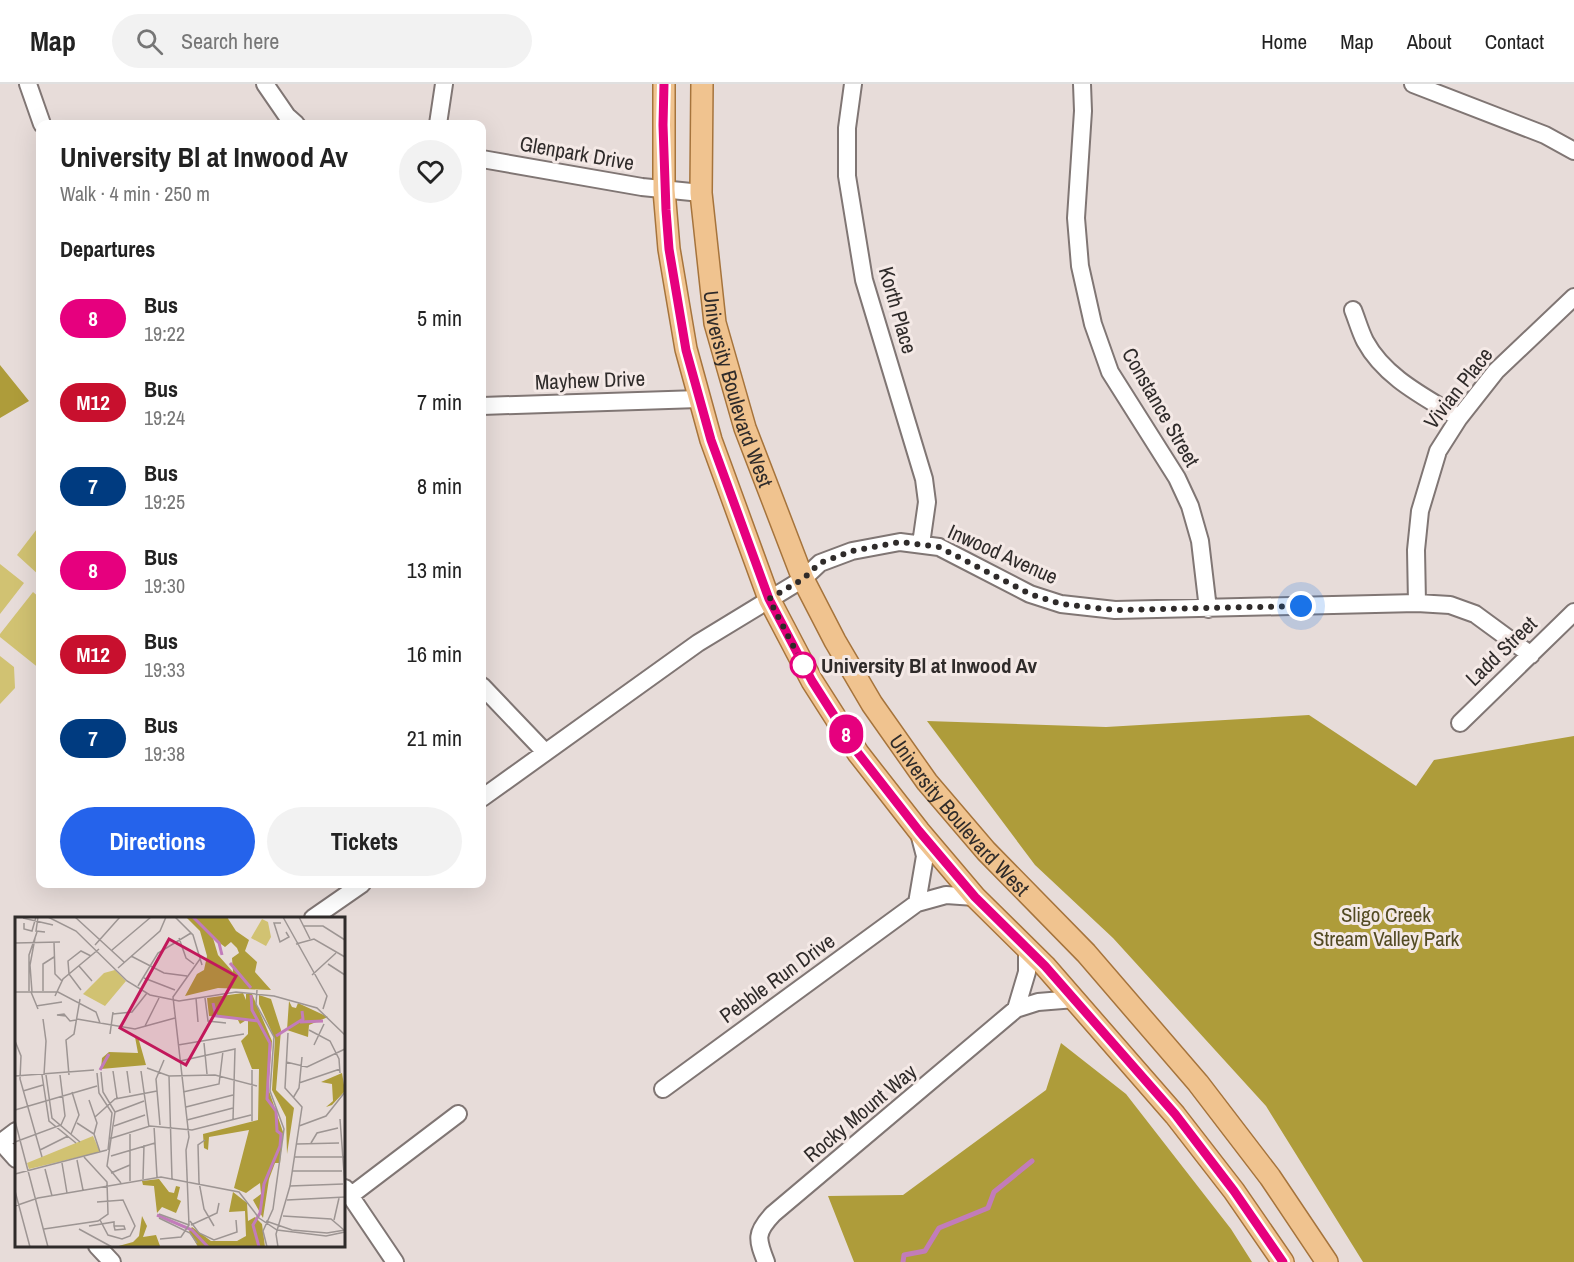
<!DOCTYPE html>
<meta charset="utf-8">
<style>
:root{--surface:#fff;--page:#f2f2f2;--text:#222;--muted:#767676;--line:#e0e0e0;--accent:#2563eb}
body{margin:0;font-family:"Archivo Narrow",sans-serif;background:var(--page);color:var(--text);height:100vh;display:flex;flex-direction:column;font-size:22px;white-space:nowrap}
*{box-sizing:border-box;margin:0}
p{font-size:20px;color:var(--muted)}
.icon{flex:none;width:33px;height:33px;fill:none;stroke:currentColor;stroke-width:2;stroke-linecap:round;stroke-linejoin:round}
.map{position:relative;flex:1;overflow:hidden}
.sheet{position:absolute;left:36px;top:36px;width:450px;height:768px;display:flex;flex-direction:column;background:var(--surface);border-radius:12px;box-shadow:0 6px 24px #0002}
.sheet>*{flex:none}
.badge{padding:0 12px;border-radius:20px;font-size:21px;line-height:39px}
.you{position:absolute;width:30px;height:30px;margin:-15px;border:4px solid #fff;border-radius:50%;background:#1a73e8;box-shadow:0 0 0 9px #1a73e833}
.map>.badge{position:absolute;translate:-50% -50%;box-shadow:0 0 0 3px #fff}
h2{padding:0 24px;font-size:22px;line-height:54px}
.round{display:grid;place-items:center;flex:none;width:63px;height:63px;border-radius:32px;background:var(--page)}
.summary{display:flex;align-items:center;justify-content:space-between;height:102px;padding:0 24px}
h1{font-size:28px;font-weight:800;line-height:45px}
.cta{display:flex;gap:12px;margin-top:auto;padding:12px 24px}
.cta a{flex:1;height:69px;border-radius:36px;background:var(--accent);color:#fff;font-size:24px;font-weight:800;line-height:69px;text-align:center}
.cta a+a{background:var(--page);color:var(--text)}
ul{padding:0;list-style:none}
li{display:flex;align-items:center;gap:18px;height:84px;padding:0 24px}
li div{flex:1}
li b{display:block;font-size:22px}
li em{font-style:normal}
li .badge{min-width:66px;font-weight:700;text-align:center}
header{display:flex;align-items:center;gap:36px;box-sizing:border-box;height:84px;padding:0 30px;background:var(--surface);border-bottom:2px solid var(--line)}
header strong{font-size:28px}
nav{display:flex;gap:33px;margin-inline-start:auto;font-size:21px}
.search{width:420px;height:54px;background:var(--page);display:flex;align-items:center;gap:15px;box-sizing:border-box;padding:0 21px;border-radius:33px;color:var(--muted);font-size:22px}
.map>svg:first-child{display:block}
</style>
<header>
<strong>Map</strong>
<div class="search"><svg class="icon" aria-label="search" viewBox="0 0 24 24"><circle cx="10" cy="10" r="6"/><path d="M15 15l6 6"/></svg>Search here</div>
<nav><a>Home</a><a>Map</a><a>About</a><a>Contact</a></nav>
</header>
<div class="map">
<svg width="1574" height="1178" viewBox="0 0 1574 1178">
<rect width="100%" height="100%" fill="#e7dcd9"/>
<path fill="#d1c272" d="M 40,441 L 40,492 L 17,471 Z
M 0,480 L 24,499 L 0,530 Z
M 33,508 L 40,514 L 40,585 L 0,553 L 0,550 Z
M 0,572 L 14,583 L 15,604 L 0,620 Z"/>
<path fill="#ae9c3a" d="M 0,281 L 29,317 L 0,334 Z
M 1309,631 L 1416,702 L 1434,676 L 1574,652 L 1574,1178 L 1363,1178 L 1266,1022 L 1113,854 L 1035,781 L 927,637 L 1106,643 Z
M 1061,959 L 1126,1010 L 1231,1145 L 1252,1178 L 854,1178 L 828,1112 L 903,1111 L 1046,1006 Z"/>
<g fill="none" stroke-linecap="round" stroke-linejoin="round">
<path stroke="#c27cba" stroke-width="5" d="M 903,1178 L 904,1171 L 925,1167 L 939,1144 L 988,1124 L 994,1108 L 1032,1077"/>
<g stroke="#807674" stroke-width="20">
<path id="minor" d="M 28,0 L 42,40
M 265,0 L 287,32 L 296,40
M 853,0 L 847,44 L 847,92 L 864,196 L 924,395 L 927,418 L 921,460
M 1082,0 L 1083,27 L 1076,134 L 1080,182 L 1093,240 L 1110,288 L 1177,394 L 1190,422 L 1200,457 L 1208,525
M 1413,0 L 1545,51 L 1574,67
M 438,40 L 444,0
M 482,75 L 642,103 L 701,109
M 1353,226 C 1357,236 1360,247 1365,257 C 1385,294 1425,313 1459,334
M 482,322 L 699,315
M 1417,519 L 1416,466 L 1420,427 L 1438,367 L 1459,334 L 1496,287 L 1574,213
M 482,602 L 545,668
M 1460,639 L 1574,528
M 482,714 L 698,559 L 803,495 L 820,479 L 852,467 L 900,458 L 939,463 L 1030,510 L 1061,520 L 1115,526 L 1417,519 L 1450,521 L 1475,530 L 1531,571
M 917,819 L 925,772 L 919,749
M 313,834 L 362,800
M 1016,925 L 1027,888 L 1027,864
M 663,1005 L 917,819 L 946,811 L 975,813
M 1,1058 L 16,1075
M 0,1059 L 16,1047
M 345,1104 L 395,1178
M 350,1112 L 458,1030
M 97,1162 L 112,1178
M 766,1178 C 757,1155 755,1149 773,1130 L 1016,925 L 1038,918 L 1075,915"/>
</g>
<g stroke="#a6743c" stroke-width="24">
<g id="major">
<path d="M 664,0 L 664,106 L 669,165 L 686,265 L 711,356 L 769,515 L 812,597 L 858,669 L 919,747 L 975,813 L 1045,882 L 1175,1031 L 1234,1107 L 1283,1178"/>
<path id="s1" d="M 702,0 L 701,109 L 715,239 L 745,344 L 803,495 L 835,557 L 872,620 L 927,698 L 986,767 L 1086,869 L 1198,999 L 1270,1093 L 1327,1178"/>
</g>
</g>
<use href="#minor" stroke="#fff" stroke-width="16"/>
<use href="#major" stroke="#f0c38f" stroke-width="21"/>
</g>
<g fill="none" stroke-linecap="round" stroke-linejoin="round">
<g stroke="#fff" stroke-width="14">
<path id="line" d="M 664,0 L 663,41 L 666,126 L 669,165 L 686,266 L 711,356 L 769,515 L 812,597 L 858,669 L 919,747 L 975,813 L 1045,882 L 1175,1030 L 1234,1107 L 1283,1178"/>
</g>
<use href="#line" stroke="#e6007e" stroke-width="9"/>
<path stroke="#2f2b2a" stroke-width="6" stroke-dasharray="0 10.8" d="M 803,581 L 769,515 L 803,495 L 820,479 L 852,467 L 900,458 L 939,463 L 1030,510 L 1061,520 L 1115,526 L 1301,522"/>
</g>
<circle fill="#fff" stroke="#e6007e" stroke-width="3" cx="803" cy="581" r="12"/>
<g text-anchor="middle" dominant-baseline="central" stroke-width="6" stroke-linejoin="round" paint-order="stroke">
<g font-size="21" fill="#2f2b2a" stroke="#f4e9e6">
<text transform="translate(577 69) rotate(10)">Glenpark Drive</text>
<text transform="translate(898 226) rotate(74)">Korth Place</text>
<text transform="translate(590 296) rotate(-2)">Mayhew Drive</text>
<text stroke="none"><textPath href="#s1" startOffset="309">University Boulevard West</textPath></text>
<text transform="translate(1458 304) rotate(-52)">Vivian Place</text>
<text transform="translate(1161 323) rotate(60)">Constance Street</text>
<text transform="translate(1003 470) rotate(24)">Inwood Avenue</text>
<text transform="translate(1501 567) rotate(-44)">Ladd Street</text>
<text stroke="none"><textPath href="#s1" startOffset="795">University Boulevard West</textPath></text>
<text transform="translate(777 894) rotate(-36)">Pebble Run Drive</text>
<text transform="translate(860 1029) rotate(-40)">Rocky Mount Way</text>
</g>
<g font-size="21" font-weight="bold" fill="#2f2b2a" stroke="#f4e9e6" text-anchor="start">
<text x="821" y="581">University Bl at Inwood Av</text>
</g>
<g font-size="21" fill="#524a22" stroke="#f4e9e6">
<text x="1386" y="830">Sligo Creek<tspan x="1386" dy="24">Stream Valley Park</tspan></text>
</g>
</g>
<g transform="translate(15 833)">
<rect width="330" height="330" fill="#e7dcd9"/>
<path d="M 247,2 L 253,5 L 256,20 L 251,29 L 236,21 ZM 100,53 L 111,64 L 90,89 L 68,77 L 89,56 ZM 78,219 L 85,235 L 14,252 L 12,246 Z" fill="#d1c272"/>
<path d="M 171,0 L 212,0 L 221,14 L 234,23 L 230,34 L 242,45 L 240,55 L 256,73 L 203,71 L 170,79 L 182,57 L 189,53 L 192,39 L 185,14 ZM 198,21 L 210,30 L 216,25 L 222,31 L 224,36 L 217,41 L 218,55 L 203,38 ZM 228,76 L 231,83 L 231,77 L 237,77 L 257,124 L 253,171 L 268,215 L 265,246 L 260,246 L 254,262 L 248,301 L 238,283 L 246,277 L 245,266 L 231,276 L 219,271 L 234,213 L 194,220 L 193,233 L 189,231 L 188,217 L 243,203 L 244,152 L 237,152 L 226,124 L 233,117 L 233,102 L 225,107 L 222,101 L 194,99 L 192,81 ZM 244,78 L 256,82 L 266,113 L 261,173 L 279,191 L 272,237 L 271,200 L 257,173 L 260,122 L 244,87 ZM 274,84 L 277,90 L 281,91 L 283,86 L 313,100 L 294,108 L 293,120 L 272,113 ZM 120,120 L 123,120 L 131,148 L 86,152 L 87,141 L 94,135 L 123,136 ZM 327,156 L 330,174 L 317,188 L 311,190 L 318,184 L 317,167 L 306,165 ZM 144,262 L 154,275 L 159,276 L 161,269 L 165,270 L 162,282 L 166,284 L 161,296 L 147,290 L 142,296 L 139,269 L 128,268 L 127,264 ZM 218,275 L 232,286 L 233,304 L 240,300 L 247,307 L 250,330 L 183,330 L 174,314 L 177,310 L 196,324 L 222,324 L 231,319 L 230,294 L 214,295 ZM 127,299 L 132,309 L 128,320 L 141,318 L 145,329 L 100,330 L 118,325 L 124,319 Z" fill="#ae9c3a" fill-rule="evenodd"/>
<path fill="none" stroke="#c27cba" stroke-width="3" d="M 178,0 L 204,26 L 207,38M 215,46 L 236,71M 236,78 L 237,93 L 255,126 L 252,182 L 261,194 L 262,214 L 266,217 L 265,229 L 249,267 L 245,296 L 238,308 L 244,330M 198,86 L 201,99 L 243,104M 285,105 L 308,104M 261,119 L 288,102 L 287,94M 85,153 L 94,137M 142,298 L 177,313 L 193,330"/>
<path fill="none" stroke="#9d9593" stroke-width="1.5" d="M 23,0 L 21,14 L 30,15M 33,0 L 61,14 L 112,64 L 135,78 L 164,84 L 221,75 L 259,79 L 302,91 L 330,118M 60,0 L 109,45M 160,0 L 178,18 L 187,48M 268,0 L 312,79 L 308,92M 284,0 L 295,22M 8,1 L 38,8M 9,6 L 9,12 L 17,14 L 21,0M 266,6 L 259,6 L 265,25 L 274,20 L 271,15M 288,9 L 308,9 L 330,23M 164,21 L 171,41 L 179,47M 39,25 L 40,57 L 47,64M 0,26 L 45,25M 281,27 L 299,22 L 330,40M 80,28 L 105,0M 97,33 L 136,0M 116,39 L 149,56 L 172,59M 313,47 L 330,58M 64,49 L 77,64M 103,51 L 145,14 L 151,0M 297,58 L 321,36M 129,61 L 160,73M 123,69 L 143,36 L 176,16M 66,73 L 54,57 L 53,44 L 66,34 L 76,39M 242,73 L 241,87 L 259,120 L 255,174 L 269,212 L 258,292 L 248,314 L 252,330M 14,74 L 14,38 L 22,15M 28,74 L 28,47 L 39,40M 0,75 L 43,75 L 81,95 L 85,106M 16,75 L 23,92M 17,75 L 15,48 L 20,21M 40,79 L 48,62 L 84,32M 181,81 L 183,105M 190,81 L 193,104 L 211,106M 21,89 L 47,85M 98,97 L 117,95 L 132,76M 51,99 L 42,98 L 49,97 L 55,104 L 61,103M 28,102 L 31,124 L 29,158M 62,102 L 120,112 L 160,101M 130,109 L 144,81M 294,113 L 315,124 L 324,142 L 325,156M 95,117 L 98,95M 0,124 L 6,139 L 5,162 L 27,240M 189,126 L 192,157M 163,128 L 229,117M 299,128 L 309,107M 165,144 L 220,132 L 218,203M 271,145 L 292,150 L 330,132M 132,151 L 154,159 L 200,158 L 242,169M 237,153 L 237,204M 98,154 L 102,181M 112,154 L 115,176M 126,154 L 134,210M 86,155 L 88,175 L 100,195 L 92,249 L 106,266M 82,156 L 84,176 L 97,196 L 93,233M 27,158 L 34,204 L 61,226M 31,158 L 37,201 L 65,225M 54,158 L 51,123 L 59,117 L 65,82M 0,159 L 79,153M 154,159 L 157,262M 284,166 L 325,152M 8,174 L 28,168M 168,175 L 204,167 L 208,134M 278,181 L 284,171 L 287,140M 74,183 L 82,206 L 79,217M 171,190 L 218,178M 0,193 L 82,169M 100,195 L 129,184M 80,200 L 100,182 L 142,174M 325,202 L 330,269M 172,203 L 218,191M 0,204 L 33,330M 62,206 L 79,217 L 85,235M 145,208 L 141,162 L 149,143M 99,209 L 130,198M 139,209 L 142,260M 284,209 L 311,199 L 330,175M 56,217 L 64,198 L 57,175M 94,222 L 135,209 L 177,213 L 236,198M 190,223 L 183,228 L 184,265 L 189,292 L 199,309M 0,225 L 46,208 L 50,199 L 45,158M 296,226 L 302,216 L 323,211M 282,227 L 324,226M 25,233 L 53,219M 96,239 L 140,226M 280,240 L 330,240M 62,243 L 68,273M 47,246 L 52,276M 30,252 L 37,279M 278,254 L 327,254M 96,256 L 115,248M 0,257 L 92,233M 128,262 L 129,228M 115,264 L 115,217M 275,269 L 328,267M 0,274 L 15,330M 272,283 L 330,280M 82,285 L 108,283 L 120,309 L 115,319 L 107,322 L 93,318 L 85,303M 0,289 L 23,281 L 146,260 L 224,275 L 244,301 L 262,313 L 311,319 L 330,315M 144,297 L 174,308M 268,299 L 316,302 L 329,313M 144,301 L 175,316 L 182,326M 319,303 L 324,281M 175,304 L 184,316 L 199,323 L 222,315 L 221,303M 251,304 L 277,313 L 312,316 L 330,313M 176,308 L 202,296 L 204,286M 74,309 L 99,305 L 99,309 L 100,313 L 110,312 L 109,309 L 99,309M 29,312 L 83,304 L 93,297 L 92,265 L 69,240M 64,312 L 97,330M 145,322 L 166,320 L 174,308 L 171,233 L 174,220 L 158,80 L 185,42M 263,330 L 261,317 L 275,269 L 287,190 L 270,171 L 273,116"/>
<path fill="#c2185b" fill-opacity="0.15" stroke="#c2185b" stroke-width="3" d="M 154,22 L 221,59 L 171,148 L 105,111 Z"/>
<rect width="330" height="330" fill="none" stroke="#2f2b2a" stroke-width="3"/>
</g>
</svg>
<div class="you" style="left:1301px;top:522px"></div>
<b class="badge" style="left:846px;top:650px;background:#e6007e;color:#fff">8</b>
<section class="sheet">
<div class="summary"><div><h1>University Bl at Inwood Av</h1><p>Walk · 4 min · 250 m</p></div><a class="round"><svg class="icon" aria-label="heart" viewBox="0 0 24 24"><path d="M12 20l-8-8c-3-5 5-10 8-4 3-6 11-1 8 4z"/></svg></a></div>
<h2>Departures</h2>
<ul>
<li><span class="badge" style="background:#e6007e;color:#fff">8</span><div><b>Bus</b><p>19:22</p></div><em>5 min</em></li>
<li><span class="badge" style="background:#c8102e;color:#fff">M12</span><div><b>Bus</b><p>19:24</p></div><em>7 min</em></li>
<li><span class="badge" style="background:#003b80;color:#fff">7</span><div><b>Bus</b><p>19:25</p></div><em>8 min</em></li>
<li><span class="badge" style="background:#e6007e;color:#fff">8</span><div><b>Bus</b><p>19:30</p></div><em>13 min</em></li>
<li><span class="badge" style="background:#c8102e;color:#fff">M12</span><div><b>Bus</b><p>19:33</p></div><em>16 min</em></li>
<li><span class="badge" style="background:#003b80;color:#fff">7</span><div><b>Bus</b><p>19:38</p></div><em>21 min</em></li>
</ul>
<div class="cta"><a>Directions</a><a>Tickets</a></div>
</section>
</div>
